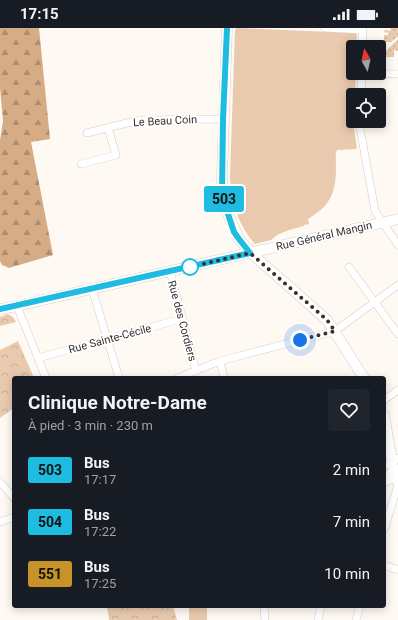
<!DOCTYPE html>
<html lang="fr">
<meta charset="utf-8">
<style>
:root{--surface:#171b24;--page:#20242c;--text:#f1f3f6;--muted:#9ea1a6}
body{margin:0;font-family:Roboto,sans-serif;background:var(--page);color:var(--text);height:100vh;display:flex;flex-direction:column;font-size:15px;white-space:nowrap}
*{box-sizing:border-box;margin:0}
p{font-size:13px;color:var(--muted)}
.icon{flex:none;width:22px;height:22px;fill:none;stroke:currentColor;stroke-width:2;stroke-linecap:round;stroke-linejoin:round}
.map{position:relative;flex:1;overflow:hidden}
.panel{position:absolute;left:12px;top:348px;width:374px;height:232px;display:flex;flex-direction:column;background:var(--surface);border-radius:4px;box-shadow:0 2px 10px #0003}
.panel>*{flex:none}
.badge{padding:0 8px;border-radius:3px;font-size:14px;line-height:26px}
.needle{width:26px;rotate:352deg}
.fabs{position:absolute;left:346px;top:12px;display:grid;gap:8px}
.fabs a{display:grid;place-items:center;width:40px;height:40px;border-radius:4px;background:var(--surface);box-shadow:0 2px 10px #0003;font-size:20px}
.you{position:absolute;width:20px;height:20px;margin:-10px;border:3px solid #fff;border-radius:50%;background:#1a73e8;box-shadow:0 0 0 6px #1a73e833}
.map>.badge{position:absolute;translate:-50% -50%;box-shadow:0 0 0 2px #fff}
.round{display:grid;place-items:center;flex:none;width:42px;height:42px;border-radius:4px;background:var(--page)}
.head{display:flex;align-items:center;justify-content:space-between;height:68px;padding:0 16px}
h1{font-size:19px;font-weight:700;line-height:30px}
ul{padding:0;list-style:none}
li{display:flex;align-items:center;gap:12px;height:52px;padding:0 16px}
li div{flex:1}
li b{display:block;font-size:15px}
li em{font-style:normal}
li .badge{min-width:44px;font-weight:700;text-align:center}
.status{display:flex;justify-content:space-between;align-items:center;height:28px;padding:0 20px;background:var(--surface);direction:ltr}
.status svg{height:11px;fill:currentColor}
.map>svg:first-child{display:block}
</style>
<div class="status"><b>17:15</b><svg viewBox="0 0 49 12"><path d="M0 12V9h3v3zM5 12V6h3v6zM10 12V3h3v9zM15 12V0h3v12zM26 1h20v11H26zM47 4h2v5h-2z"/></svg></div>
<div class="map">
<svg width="398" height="592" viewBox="0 0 398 592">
<defs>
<pattern id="grass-dots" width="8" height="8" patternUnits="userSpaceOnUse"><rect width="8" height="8" fill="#e9caaf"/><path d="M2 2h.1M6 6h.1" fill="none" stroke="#c8ae97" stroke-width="1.8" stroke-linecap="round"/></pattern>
<pattern id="forest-firs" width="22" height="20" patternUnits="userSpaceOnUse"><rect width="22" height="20" fill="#d6ac87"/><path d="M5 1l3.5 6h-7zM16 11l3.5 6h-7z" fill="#ae8d6f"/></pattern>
<pattern id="park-crowns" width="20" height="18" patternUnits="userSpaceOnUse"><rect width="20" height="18" fill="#e9caaf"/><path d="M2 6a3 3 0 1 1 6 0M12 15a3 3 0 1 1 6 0" fill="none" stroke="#c8ae97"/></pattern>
</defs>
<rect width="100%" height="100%" fill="#fff9f4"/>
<path fill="url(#grass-dots)" d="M 391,0 L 398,0 L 398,10 L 397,9 L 391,14 L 384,14 L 384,7 L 388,7 L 389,5 L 384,4 L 385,2 L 390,3 Z
M 398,11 L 398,23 L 394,22 L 394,29 L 385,29 L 385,24 Z"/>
<path fill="url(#forest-firs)" d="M 0,0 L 39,0 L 50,111 L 31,114 L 53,227 L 9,240 L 2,237 L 0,233 L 0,112 L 3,93 L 0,60 Z"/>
<path fill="url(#park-crowns)" d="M 8,286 L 13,289 L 16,294 L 0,298 L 0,289 Z
M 18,313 L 34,350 L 14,350 L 14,380 L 0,390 L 0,322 Z
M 107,578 L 173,578 L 177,592 L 109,592 Z"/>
<path fill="#e9caaf" d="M 237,0 L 354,5 L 357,7 L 356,19 L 353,19 L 353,45 L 356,45 L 355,67 L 353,67 L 353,93 L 354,93 L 354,101 L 357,121 L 337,122 C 335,126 336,134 336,140 C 336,165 330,178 308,191 L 309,196 L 304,197 L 304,198 L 289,202 L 277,207 L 271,212 L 255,216 C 237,195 232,175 230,148 L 235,2 Z
M 189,578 L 207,578 L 207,592 L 189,592 Z"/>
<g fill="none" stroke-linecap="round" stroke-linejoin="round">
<g stroke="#d5ccc4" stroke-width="8">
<path id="street" d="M 325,0 L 362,2
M 362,19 L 363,0
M 361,67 L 362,45 L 398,46
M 360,93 L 360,100 L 375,183 L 398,217
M 87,105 L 139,92 L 223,91
M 81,136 L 116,127 L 108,100
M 349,239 L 398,306
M 170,243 L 196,343
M 92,261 L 119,350
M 17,278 L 46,350
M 38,330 L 181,291
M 220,333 L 224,350
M 177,350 L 220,333 L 335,303 L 398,257
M 384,372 L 398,362
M 384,438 L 398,430
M 384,448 L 391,444 L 394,439
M 0,454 L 14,470
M 384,455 L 393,451 L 397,452
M 0,494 L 14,489
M 384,502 L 398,457
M 384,537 L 398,542
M 264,578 L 265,592
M 318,592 L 321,578
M 356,592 L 360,578"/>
</g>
<g stroke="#d5ccc4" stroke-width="11">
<path id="secondary" d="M 227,0 L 222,147 L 222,165 L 228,186 L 239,211 L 251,225 L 327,292 L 364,350
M 0,281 L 17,278 L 398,191
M 384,387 L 394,445 L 398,454"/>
</g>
<use href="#street" stroke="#fff" stroke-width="7"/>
<use href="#secondary" stroke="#fff" stroke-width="10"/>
</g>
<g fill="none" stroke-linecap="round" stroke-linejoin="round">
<g stroke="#fff" stroke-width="9">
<path id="line" d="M 0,281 L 250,225 L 239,211 L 234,204 L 228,186 L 222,165 L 223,91 L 227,0"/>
</g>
<use href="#line" stroke="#1fbce1" stroke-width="6"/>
<path stroke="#36322f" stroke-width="4" stroke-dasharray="0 7.2" d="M 190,239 L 250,225 L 327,292 L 335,303 L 300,312"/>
</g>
<circle fill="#fff" stroke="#1fbce1" stroke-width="2" cx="190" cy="239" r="8"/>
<g text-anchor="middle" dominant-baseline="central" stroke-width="4" stroke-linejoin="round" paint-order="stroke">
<g font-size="11" fill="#36322f" stroke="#fff">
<text transform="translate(165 93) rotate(-3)">Le Beau Coin</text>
<text transform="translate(324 208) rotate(-13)">Rue Général Mangin</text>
<text transform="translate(182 293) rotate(75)">Rue des Cordiers</text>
<text transform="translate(110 311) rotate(-15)">Rue Sainte-Cécile</text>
</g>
</g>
</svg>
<div class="fabs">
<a><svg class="needle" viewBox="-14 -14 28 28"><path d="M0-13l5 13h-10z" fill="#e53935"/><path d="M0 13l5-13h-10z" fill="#9ea1a6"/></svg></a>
<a><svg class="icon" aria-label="locate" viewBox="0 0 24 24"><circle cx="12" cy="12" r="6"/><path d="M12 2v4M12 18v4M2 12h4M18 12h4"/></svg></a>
</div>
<div class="you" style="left:300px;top:312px"></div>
<b class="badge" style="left:224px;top:171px;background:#1fbce1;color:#111">503</b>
<section class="panel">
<div class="head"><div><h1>Clinique Notre-Dame</h1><p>À pied · 3 min · 230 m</p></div><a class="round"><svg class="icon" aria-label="heart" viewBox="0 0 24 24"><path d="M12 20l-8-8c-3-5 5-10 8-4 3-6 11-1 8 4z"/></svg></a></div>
<ul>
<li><span class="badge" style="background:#1fbce1;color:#111">503</span><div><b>Bus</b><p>17:17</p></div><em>2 min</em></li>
<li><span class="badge" style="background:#1fbce1;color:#111">504</span><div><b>Bus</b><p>17:22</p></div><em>7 min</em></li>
<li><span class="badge" style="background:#c79227;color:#111">551</span><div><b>Bus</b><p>17:25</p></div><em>10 min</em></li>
</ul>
</section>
</div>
